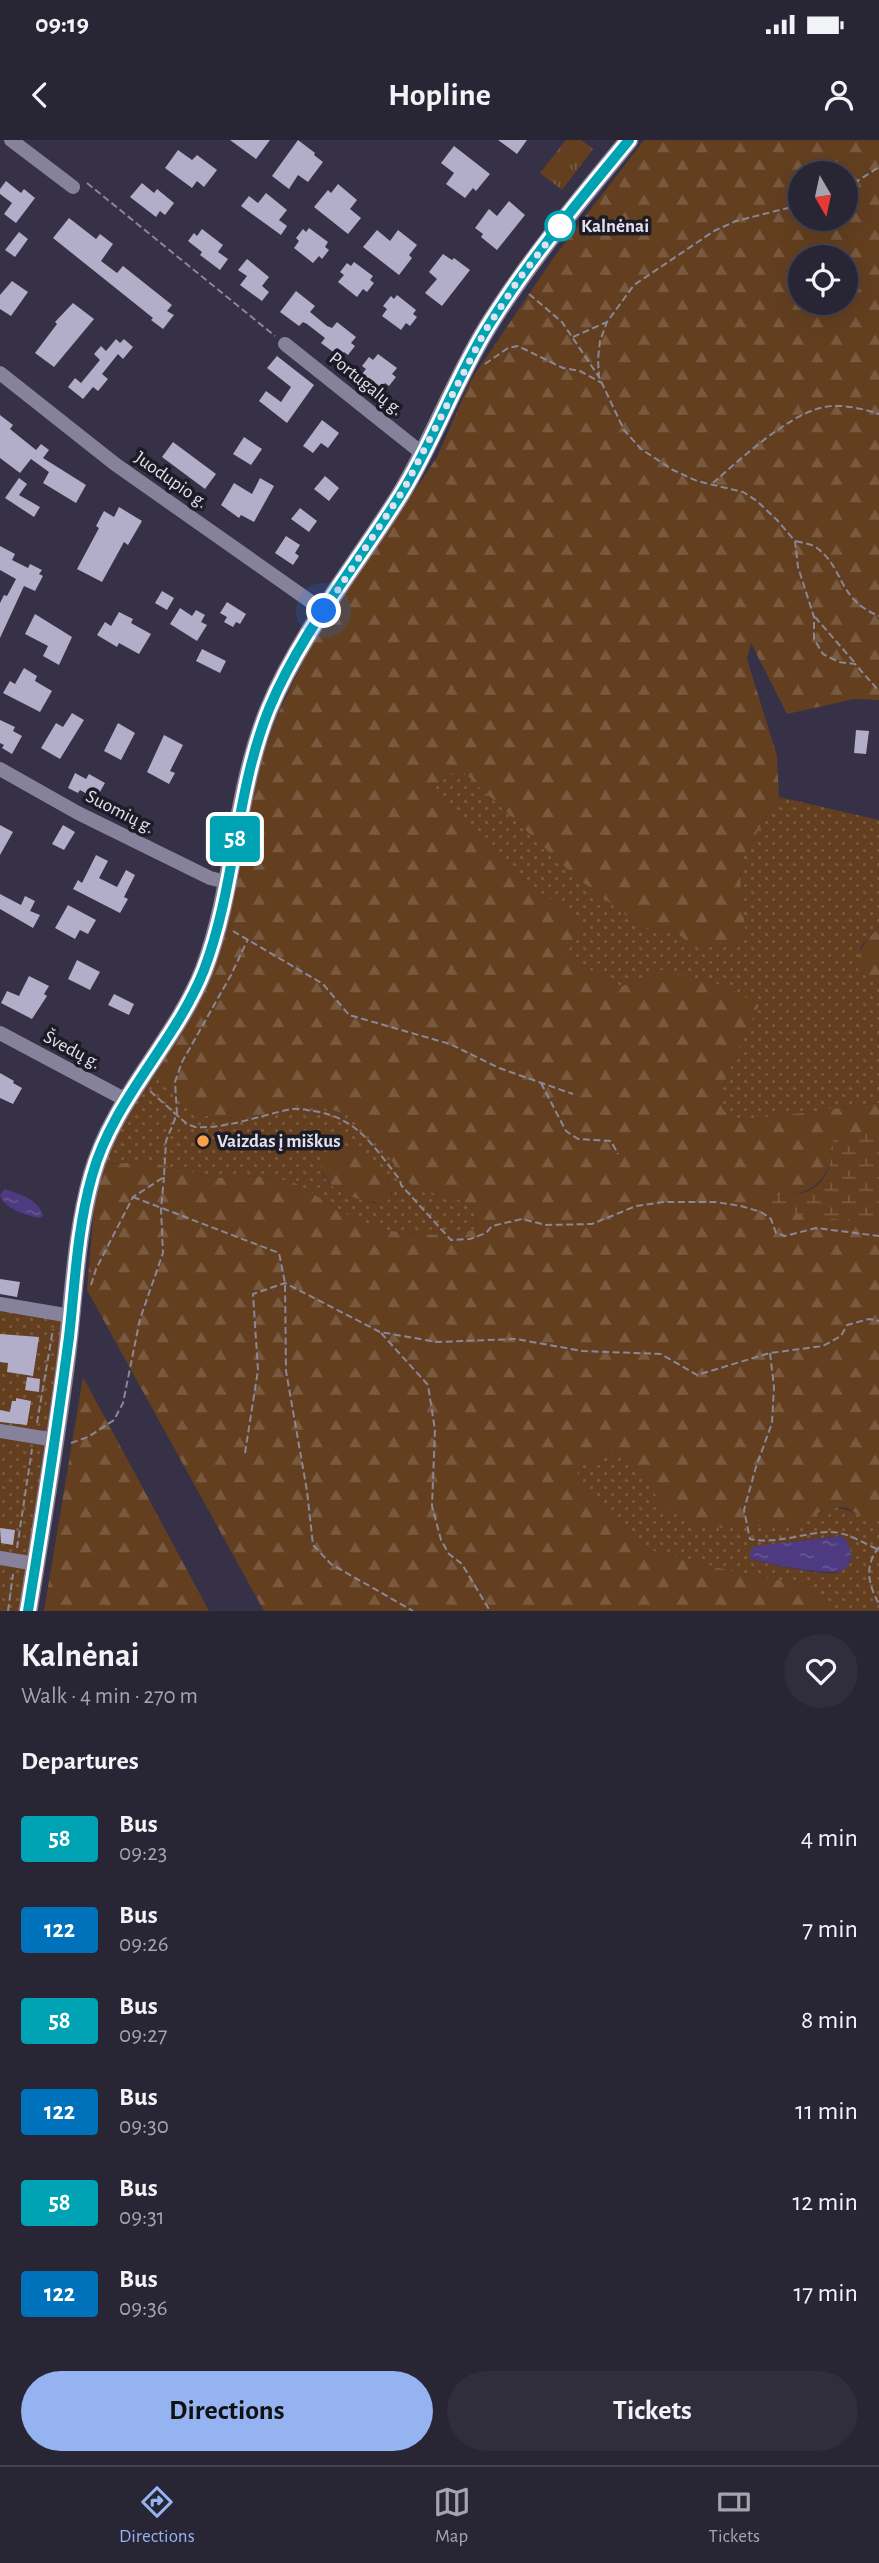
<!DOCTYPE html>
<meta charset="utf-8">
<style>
:root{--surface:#282535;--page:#302d3d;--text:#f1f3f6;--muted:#a5a5ad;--line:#444250;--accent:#95b2f1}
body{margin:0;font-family:"Alegreya Sans",sans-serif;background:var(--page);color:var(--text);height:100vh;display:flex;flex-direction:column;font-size:26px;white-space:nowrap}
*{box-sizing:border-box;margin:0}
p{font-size:23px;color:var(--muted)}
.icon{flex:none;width:38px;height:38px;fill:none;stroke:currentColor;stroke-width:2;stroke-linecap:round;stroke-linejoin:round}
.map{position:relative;height:1471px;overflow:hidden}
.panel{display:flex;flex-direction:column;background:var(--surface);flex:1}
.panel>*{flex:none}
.badge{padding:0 14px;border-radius:5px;font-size:24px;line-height:46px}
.needle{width:46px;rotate:171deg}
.controls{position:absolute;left:788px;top:21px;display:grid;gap:14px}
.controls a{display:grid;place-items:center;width:70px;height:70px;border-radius:50%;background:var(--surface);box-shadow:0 7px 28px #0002,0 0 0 2px var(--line);font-size:35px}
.you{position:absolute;width:35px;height:35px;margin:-18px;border:5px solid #fff;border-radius:50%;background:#1a73e8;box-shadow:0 0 0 10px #1a73e833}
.map>.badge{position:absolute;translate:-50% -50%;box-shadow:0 0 0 4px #fff}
h2{padding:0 21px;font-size:26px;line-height:63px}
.round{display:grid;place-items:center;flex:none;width:74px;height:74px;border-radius:37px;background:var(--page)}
.head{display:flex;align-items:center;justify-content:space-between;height:119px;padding:0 21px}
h1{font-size:33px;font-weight:600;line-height:52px}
.primary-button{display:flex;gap:14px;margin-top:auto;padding:14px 21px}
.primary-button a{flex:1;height:80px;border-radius:42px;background:var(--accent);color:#111;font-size:28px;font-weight:600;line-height:80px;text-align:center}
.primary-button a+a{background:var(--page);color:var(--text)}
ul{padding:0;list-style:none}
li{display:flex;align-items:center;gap:21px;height:91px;padding:0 21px}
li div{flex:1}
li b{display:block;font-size:26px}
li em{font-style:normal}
li .badge{min-width:77px;font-weight:700;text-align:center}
.status{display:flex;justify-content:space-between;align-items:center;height:49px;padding:0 35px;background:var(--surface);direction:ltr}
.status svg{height:19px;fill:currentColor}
header{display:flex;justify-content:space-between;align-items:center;height:91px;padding:0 21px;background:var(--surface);font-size:32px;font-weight:600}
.tabs{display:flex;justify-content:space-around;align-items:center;height:98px;border-top:2px solid var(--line);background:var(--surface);font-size:19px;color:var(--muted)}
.tabs a{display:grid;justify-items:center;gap:4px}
.tabs .selected{color:var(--accent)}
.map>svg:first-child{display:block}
</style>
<div class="status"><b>09:19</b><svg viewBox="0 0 49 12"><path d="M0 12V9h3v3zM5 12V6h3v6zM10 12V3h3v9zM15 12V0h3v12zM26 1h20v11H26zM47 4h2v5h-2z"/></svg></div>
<header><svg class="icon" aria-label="back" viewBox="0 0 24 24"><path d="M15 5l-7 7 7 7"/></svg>Hopline<svg class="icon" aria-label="person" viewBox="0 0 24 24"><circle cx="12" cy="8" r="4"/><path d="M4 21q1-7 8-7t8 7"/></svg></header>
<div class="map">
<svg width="879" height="1471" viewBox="0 0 879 1471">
<defs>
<pattern id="grass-dots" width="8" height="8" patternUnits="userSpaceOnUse" patternTransform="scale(1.75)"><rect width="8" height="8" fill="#633f1f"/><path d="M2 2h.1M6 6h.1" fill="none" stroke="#795a40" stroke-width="1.8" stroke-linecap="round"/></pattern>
<pattern id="forest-firs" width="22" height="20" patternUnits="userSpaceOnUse" patternTransform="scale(1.75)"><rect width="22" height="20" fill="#633f1f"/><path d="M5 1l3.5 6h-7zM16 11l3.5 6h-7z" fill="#795a40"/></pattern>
<pattern id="wetland-marsh" width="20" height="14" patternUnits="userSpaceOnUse" patternTransform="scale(1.75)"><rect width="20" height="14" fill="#633f1f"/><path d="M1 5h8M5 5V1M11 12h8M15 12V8" fill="none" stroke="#795a40"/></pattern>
<pattern id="park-tufts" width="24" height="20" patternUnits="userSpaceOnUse" patternTransform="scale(1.75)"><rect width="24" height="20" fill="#633f1f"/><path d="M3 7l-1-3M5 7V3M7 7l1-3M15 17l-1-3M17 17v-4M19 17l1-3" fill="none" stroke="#795a40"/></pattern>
<pattern id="water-ripples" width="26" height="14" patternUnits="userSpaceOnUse" patternTransform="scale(1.75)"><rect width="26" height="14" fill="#4e3a80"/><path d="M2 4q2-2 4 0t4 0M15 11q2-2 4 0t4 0" fill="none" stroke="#675692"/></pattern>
</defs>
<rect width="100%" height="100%" fill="#363147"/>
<path fill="url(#grass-dots)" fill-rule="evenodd" d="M 459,628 L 577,738 L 643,788 L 672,789 L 690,804 L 741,757 L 740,720 L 779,657 L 879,680 L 879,787 L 861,806 L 858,830 L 879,846 L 879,963 L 746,980 C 738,978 727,976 722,968 C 714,954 751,882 759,865 L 661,830 L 620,847 L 563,815 L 587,788 L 499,720 L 429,651 Z
M 156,932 C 167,943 181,963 194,970 C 224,990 271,970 304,966 C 320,965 342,972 356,979 C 385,994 391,1035 419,1050 C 440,1062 475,1050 477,1085 L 473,1090 L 442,1095 L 403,1093 L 366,1086 L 295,1043 L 267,1036 L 216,1038 L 150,1022 L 104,1024 L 118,989 ZM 322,1033 L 389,1039 L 392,1054 L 374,1063 C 356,1058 330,1051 322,1033 Z
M 0,1159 L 64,1171 L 20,1471 L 0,1471 Z
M 611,1313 L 630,1317 L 664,1367 L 819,1374 L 829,1366 C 848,1368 860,1378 879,1377 L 879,1471 L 827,1471 L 811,1445 L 747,1435 L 649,1410 L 581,1345 L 577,1333 L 582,1324 ZM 842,1396 C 847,1401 851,1408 851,1416 C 851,1426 842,1432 833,1433 C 818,1434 763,1424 750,1418 L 772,1404 Z"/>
<path fill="url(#forest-firs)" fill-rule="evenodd" d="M 644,0 L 879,0 L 879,560 L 854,559 L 787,574 L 751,503 L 747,519 L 777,616 L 779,657 L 740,720 L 741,757 L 746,794 L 728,807 L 690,804 L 672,789 L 643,788 L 577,738 L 459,628 L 429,651 L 499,720 L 587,788 L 564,815 L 620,847 L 660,830 L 726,846 L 759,865 C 751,883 714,953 722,968 C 727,976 738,978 746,980 L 879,963 L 879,991 L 834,1012 C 828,1033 818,1050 795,1054 L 839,1078 L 879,1085 L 879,1377 L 864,1378 L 847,1368 L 830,1366 L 801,1384 L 711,1388 L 689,1382 L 664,1367 L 630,1317 L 611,1313 L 582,1324 L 577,1333 L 581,1345 L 649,1410 L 747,1435 L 811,1445 L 827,1471 L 264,1471 L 87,1150 L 94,1067 L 104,1024 L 150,1022 L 216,1038 L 267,1036 L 295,1043 L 366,1086 L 403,1093 L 442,1095 L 473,1090 L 477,1085 C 475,1050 440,1062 419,1050 C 391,1035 385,994 356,979 C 342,972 320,965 304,966 C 271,970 224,990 194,970 C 181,963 167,943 156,932 L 205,846 L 262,617 L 277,576 L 312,503 L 437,317 L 471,240 L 554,117 ZM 800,33 L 845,33 L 845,79 L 800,79 ZM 800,117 L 845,117 L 845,163 L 800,163 Z
M 879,787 L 879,846 L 858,830 C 856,810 866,801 879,787 Z
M 337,1008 C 364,1008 383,1023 392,1048 L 389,1060 C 367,1069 308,1046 324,1013 Z
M 83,1237 L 209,1471 L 44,1471 Z"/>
<path fill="url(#wetland-marsh)" d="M 879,991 L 879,1085 L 768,1070 L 766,1063 C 779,1050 786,1056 802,1053 C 826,1048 835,1019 833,998 Z"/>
<path fill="url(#park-tufts)" d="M 566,0 L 581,0 L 593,9 L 562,50 L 540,33 Z"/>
<path fill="url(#water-ripples)" d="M 5,1049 C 19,1054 39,1059 43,1076 L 39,1078 C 26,1075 4,1069 0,1055 Z
M 842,1396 C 848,1401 851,1408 851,1416 C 851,1421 848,1427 843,1430 C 832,1437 763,1424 750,1418 L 750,1411 L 755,1406 Z"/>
<path fill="#b2adc8" d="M 230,0 L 270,0 L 256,19 Z
M 298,0 L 315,13 L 314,15 L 323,22 L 308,42 L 298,35 L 289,49 L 272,36 Z
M 498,0 L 527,0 L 517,14 Z
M 454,6 L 490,34 L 476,51 L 473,48 L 465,58 L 446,44 L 454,33 L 441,23 Z
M 178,10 L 192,20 L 197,15 L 217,30 L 204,47 L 197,41 L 192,48 L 165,28 Z
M 6,41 L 21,53 L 24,49 L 35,58 L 16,83 L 4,74 L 12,63 L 0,54 L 0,49 Z
M 142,43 L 154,53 L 157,49 L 174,63 L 165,75 L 160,71 L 156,77 L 130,57 Z
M 338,44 L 357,60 L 350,69 L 361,78 L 348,94 L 314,67 L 328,50 L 331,53 Z
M 266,53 L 287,70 L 279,80 L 287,86 L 281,95 L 241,66 L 249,56 L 258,63 Z
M 509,61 L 525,75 L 497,110 L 481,97 L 483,94 L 475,88 L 489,69 L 497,76 Z
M 69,78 L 96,99 L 100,94 L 113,104 L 101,121 L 117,133 L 123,126 L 172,165 L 167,171 L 174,175 L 163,189 L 151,180 L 153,178 L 53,98 Z
M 309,88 L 328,102 L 325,107 L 329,110 L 322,119 L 319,116 L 313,123 L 294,108 L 299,101 L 296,98 L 303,89 L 306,92 Z
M 202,89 L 223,105 L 218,112 L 228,119 L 220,130 L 200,115 L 202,112 L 188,101 L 194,93 L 197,96 Z
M 377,90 L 390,101 L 398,90 L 417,105 L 409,115 L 412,118 L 399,135 L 363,107 Z
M 19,92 L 28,99 L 15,117 L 5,110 Z
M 443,114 L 452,120 L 454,118 L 470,130 L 442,166 L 425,153 L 437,139 L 429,132 Z
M 247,119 L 269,137 L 262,146 L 269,152 L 262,161 L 240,145 L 247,136 L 238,130 Z
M 354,122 L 373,136 L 370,140 L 374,143 L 367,152 L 363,149 L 357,157 L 338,142 L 344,135 L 340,132 L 347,123 L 351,126 Z
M 12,141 L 28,152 L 11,176 L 0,169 L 0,155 Z
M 296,151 L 315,166 L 310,172 L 327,186 L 332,188 L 337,182 L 356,197 L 351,203 L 355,206 L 348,215 L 344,212 L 340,217 L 321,203 L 325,198 L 307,184 L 303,182 L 299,186 L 280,172 Z
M 397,155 L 416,170 L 413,174 L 417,177 L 410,186 L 406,183 L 401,190 L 382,176 L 387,169 L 383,166 L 391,156 L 394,159 Z
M 73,163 L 94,179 L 54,227 L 35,213 L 57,184 L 55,182 Z
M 116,199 L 120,203 L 124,199 L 133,207 L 123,219 L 118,214 L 102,234 L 108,239 L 98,251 L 93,247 L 83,259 L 68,247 L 75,238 L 81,243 L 100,220 L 94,214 L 101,206 L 106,211 Z
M 378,214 L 397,228 L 392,234 L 396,237 L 389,246 L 385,243 L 381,249 L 362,234 L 366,229 L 362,226 L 369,217 L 373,220 Z
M 277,216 L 314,245 L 287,283 L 259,261 L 266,251 L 281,262 L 291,247 L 267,228 Z
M 0,275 L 13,285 L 10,289 L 36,310 L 41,304 L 49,310 L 43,318 L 86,345 L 76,363 L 43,343 L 49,332 L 31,319 L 20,333 L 0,318 Z
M 322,280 L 339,293 L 328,308 L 321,303 L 313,313 L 303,306 Z
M 244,297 L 262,309 L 251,325 L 233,314 Z
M 173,302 L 216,334 L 205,349 L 162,317 Z
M 325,336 L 339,348 L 329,361 L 314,349 Z
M 19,338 L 27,344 L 19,355 L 40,367 L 34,377 L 5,358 Z
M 260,338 L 274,346 L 254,382 L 241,375 L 239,378 L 221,365 L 234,343 L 252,354 Z
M 119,367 L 142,381 L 128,405 L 124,402 L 102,442 L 77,429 L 99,388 L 96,386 L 104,371 L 114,377 Z
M 300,368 L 317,381 L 309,392 L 291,379 Z
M 286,396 L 300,405 L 295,413 L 299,416 L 293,425 L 275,413 Z
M 0,406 L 15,414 L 12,420 L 28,428 L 30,424 L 42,430 L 39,434 L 43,436 L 35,451 L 24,446 L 0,498 L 0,463 L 4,455 L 7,456 L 16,439 L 0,430 Z
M 162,451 L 174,458 L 167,470 L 155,463 Z
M 227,462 L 246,474 L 240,484 L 236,482 L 233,487 L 224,482 L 227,477 L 220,473 Z
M 180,468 L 192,476 L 196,470 L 205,475 L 201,482 L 207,485 L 197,501 L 170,484 Z
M 119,472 L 133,479 L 131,483 L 151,494 L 139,514 L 119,503 L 117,507 L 97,495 L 105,482 L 111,486 Z
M 35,474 L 72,497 L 59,525 L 43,516 L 48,506 L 25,494 Z
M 202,509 L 226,521 L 220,533 L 196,521 Z
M 24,528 L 37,536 L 35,541 L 52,551 L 40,572 L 3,553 L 10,541 L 15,544 Z
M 72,573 L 84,580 L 60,619 L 41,608 L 56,583 L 63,587 Z
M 0,580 L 15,587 L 13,591 L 22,596 L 12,614 L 2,608 L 4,605 L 0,603 Z
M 118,583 L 135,593 L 121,620 L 104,611 Z
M 856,590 L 869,591 L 866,614 L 854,613 Z
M 164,595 L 183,605 L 170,631 L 175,633 L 169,644 L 147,632 Z
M 75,633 L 86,639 L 89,634 L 105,643 L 96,659 L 80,650 L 78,653 L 68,648 Z
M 0,685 L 13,692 L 0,715 Z
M 63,685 L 75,692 L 64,710 L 52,704 Z
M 96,715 L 108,721 L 99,738 L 117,747 L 126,730 L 135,735 L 124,757 L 128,759 L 120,773 L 73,749 L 78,740 L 82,743 Z
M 0,754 L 21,765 L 25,756 L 35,761 L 30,771 L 40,775 L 33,788 L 0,769 Z
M 68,765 L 96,780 L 88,794 L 80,790 L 75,799 L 55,788 Z
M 77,820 L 100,832 L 90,850 L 68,839 Z
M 29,836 L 49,846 L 44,854 L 47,856 L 32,879 L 1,863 L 7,851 L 19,856 Z
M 114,854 L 134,864 L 129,875 L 108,865 Z
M 0,933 L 14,941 L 13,943 L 22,948 L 13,964 L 0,958 Z
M 0,1139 L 20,1142 L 17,1157 L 0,1154 Z
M 0,1194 L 39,1197 L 33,1236 L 7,1232 L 8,1223 L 0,1222 Z
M 27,1237 L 40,1239 L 39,1252 L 25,1250 Z
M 16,1258 L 31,1261 L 27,1285 L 0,1282 L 0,1270 L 10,1272 L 12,1261 L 16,1261 Z
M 0,1388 L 15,1390 L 13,1405 L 1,1403 Z"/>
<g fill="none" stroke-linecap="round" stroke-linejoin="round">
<path stroke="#8a8799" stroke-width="2" stroke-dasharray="7 3.5" stroke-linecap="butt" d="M 87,43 L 275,196
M 845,49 L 879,27
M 800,65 L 736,81 L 714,91 L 634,145 L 607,182 L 600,201 L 598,219 L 599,237 L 624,290 L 641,309 L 673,330 L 697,341 L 743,352 L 757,361 L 777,380 L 795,401 L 798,427 L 814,477 L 814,499 L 823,514 L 839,522 L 855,524 L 879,551
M 529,154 L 562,182 L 599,237
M 573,197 L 607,182
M 485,224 L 508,208 L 518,206 L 563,228 L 580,231 L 602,243
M 713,343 C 739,320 786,277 820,268 C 839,263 861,268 879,274
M 796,401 C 803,403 812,404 817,408 C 845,429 837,459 879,476
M 815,477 L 855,523
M 233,791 L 323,844 L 349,875 L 450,904 L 499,928 L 573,954
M 541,943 L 566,991 L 578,999 L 611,1001 L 618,1014
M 150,951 L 187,984 L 195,987 C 228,989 260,975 292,969 C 298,968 306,970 313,971 C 357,977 374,1007 400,1040 L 401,1045 L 451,1100 L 470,1099 L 486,1093 L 492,1086 L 522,1079 L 546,1085 L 592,1084 L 636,1066 L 663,1062 L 716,1062 L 741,1066 L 761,1072 L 771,1079 L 776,1093 L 785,1096 L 816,1088 L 879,1096
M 177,974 L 175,942 L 182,922 L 231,835 L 248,799
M 133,1057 L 279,1113 L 285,1143 L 286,1231 L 307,1351 L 313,1405 L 331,1424 L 413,1471
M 91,1145 L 96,1129 L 133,1057 L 164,1037 L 166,1001 L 175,979 L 174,972
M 381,1193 L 428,1245 L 435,1290 L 432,1366 L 441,1400 L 449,1414 L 462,1424 L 490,1471
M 770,1213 L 774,1247 L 772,1283 L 756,1327 L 744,1370 L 750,1399 C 777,1405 804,1392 831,1392 C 847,1392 863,1403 877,1409
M 37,1283 L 53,1189
M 71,1303 L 88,1297 L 114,1280 L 123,1263 L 140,1179 L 163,1113 L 161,1069 L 164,1037
M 245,1313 L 258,1230 L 253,1154 L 285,1143 L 380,1192 L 437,1202 L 516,1199 L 582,1211 L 661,1214 L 697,1235 L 770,1213 L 823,1206 L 841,1196 L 847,1185 L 869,1179 L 879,1181
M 879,1407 C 864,1426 868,1444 879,1464
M 17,1408 L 32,1309
M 8,1471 L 13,1434"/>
<path stroke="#87829c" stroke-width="14" d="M 11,0 L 73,47
M 285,204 L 423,314
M 0,233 L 115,324 L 324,471
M 0,629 L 78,673 L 210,738 L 226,742
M 0,893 L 126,960
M 0,1164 L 71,1176
M 0,1291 L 55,1300
M 0,1418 L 36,1424"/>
<path stroke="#87829c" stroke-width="19" d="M 28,1471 C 42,1385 56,1300 67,1213 C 74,1155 76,1094 92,1036 C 113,959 175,903 204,830 C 235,748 235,652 269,569 C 301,492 357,425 401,354 C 433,301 454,242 487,188 C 528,122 579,61 629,0"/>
</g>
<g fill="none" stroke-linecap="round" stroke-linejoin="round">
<g stroke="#fff" stroke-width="16">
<path id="line" d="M 28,1471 C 43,1380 57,1289 69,1197 C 75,1144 77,1089 92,1036 C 113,959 175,903 204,830 C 236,746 235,653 269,569 C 301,492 357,425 401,354 C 434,301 454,242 487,188 C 528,121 579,61 629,0"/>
</g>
<use href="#line" stroke="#00a3b4" stroke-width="10"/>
<path stroke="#e3e1ef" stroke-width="7" stroke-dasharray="0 12.6" d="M 324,471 L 404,349 L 485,191 L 519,139 L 566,78 L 560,86"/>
</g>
<circle fill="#fff" stroke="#00a3b4" stroke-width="3.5" cx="560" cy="86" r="14"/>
<circle fill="#fa9f4e" stroke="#1d1b25" stroke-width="2.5" cx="203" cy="1001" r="7"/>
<g text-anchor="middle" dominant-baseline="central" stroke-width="7" stroke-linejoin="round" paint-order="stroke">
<g font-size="19" font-weight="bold" fill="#e3e1ef" stroke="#1d1b25" text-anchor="start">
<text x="581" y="86">Kalnėnai</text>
</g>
<g font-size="19" fill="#e3e1ef" stroke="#1d1b25">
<text transform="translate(366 244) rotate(39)">Portugalų g.</text>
<text transform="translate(171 340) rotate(35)">Juodupio g.</text>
<text transform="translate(120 672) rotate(27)">Suomių g.</text>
<text transform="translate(72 910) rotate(28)">Švedų g.</text>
</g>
<g font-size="19" font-weight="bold" fill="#e3e1ef" stroke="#1d1b25" text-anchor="start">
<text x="217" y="1001">Vaizdas į miškus</text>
</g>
</g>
</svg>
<div class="controls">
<a><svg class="needle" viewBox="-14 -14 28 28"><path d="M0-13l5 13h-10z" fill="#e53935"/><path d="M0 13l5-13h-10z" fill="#a5a5ad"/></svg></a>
<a><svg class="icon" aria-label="locate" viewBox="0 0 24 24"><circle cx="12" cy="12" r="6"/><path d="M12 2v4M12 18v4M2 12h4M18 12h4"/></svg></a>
</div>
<div class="you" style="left:324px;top:471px"></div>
<b class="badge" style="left:235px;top:699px;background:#00a3b4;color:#fff">58</b>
</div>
<section class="panel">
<div class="head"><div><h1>Kalnėnai</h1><p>Walk · 4 min · 270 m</p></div><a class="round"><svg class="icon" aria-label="heart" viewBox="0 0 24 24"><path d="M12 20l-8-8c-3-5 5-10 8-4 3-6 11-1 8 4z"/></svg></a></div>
<h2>Departures</h2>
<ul>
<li><span class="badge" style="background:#00a3b4;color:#fff">58</span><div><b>Bus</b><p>09:23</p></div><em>4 min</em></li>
<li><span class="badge" style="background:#0072bc;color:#fff">122</span><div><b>Bus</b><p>09:26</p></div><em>7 min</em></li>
<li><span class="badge" style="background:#00a3b4;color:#fff">58</span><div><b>Bus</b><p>09:27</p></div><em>8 min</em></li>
<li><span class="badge" style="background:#0072bc;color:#fff">122</span><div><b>Bus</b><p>09:30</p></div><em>11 min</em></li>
<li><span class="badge" style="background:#00a3b4;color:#fff">58</span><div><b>Bus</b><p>09:31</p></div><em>12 min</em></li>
<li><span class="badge" style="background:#0072bc;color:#fff">122</span><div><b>Bus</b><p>09:36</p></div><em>17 min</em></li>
</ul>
<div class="primary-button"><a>Directions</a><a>Tickets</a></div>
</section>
<nav class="tabs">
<a class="selected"><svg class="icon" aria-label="directions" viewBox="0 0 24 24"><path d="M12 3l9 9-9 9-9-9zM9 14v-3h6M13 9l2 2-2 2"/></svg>Directions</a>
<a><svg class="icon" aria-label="map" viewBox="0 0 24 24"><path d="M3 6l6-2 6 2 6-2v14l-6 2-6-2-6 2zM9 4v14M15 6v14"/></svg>Map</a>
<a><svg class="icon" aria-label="tickets" viewBox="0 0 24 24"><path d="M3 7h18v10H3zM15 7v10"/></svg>Tickets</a>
</nav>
